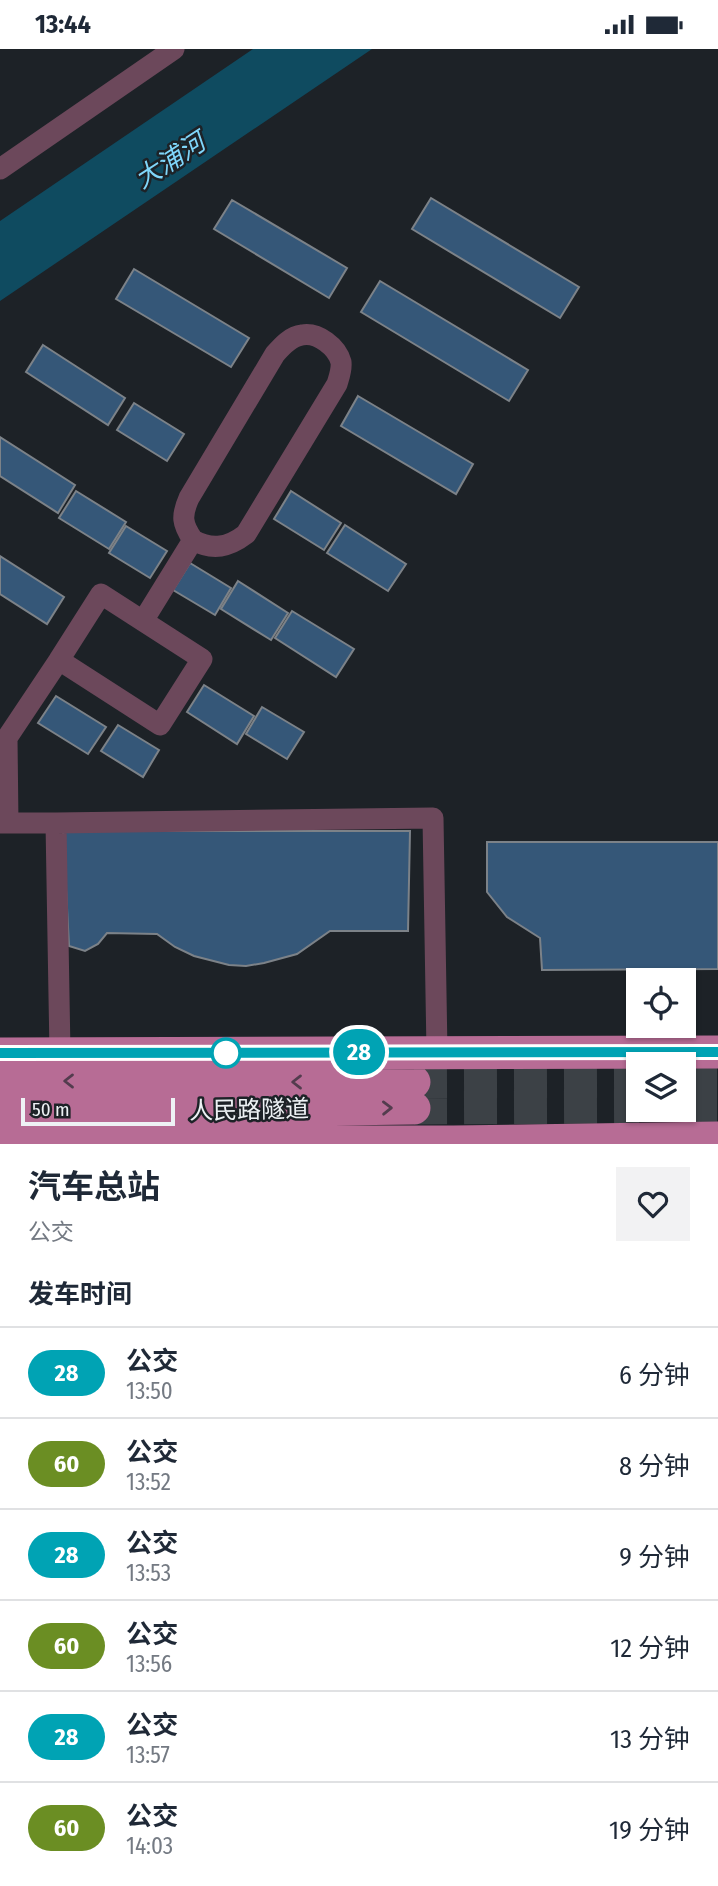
<!DOCTYPE html>
<html lang="zh">
<meta charset="utf-8">
<style>
:root{--surface:#fff;--page:#f2f2f3;--text:#1f2937;--muted:#747a83;--line:#e0e1e3}
body{margin:0;font-family:"Fira Sans Condensed","Noto Sans SC",sans-serif;background:var(--page);color:var(--text);height:100vh;display:flex;flex-direction:column;font-size:26px;white-space:nowrap}
*{box-sizing:border-box;margin:0}
p{font-size:23px;color:var(--muted)}
.icon{flex:none;width:38px;height:38px;fill:none;stroke:currentColor;stroke-width:2;stroke-linecap:round;stroke-linejoin:round}
.map{position:relative;height:1095px;overflow:hidden}
.panel{display:flex;flex-direction:column;background:var(--surface);flex:1}
.panel>*{flex:none}
.badge{padding:0 14px;border-radius:23px;font-size:24px;line-height:46px}
.tools{position:absolute;left:626px;top:919px;display:grid;gap:14px}
.tools a{display:grid;place-items:center;width:70px;height:70px;border-radius:0px;background:var(--surface);box-shadow:0 2px 5px #0004;font-size:35px}
.scale{position:absolute;left:21px;bottom:18px;width:154px;box-sizing:border-box;padding-left:7px;border:4px solid #eef2f5;border-top:0;font-size:19px;line-height:24px;white-space:nowrap;color:#eef2f5;-webkit-text-stroke:5px #1d2227;paint-order:stroke}
.map>.badge{position:absolute;translate:-50% -50%;box-shadow:0 0 0 4px #fff}
h2{padding:0 28px;font-size:26px;line-height:63px}
.round{display:grid;place-items:center;flex:none;width:74px;height:74px;border-radius:0px;background:var(--page)}
.headline{display:flex;align-items:center;justify-content:space-between;height:119px;padding:0 28px}
h1{font-size:33px;font-weight:700;line-height:52px}
ul{padding:0;list-style:none}
li{display:flex;align-items:center;gap:21px;height:91px;padding:0 28px;border-top:2px solid var(--line)}
li div{flex:1}
li b{display:block;font-size:26px}
li em{font-style:normal}
li .badge{min-width:77px;font-weight:700;text-align:center}
.status{display:flex;justify-content:space-between;align-items:center;height:49px;padding:0 35px;background:var(--surface);direction:ltr}
.status svg{height:19px;fill:currentColor}
.map>svg:first-child{display:block}
</style>
<div class="status"><b>13:44</b><svg viewBox="0 0 49 12"><path d="M0 12V9h3v3zM5 12V6h3v6zM10 12V3h3v9zM15 12V0h3v12zM26 1h20v11H26zM47 4h2v5h-2z"/></svg></div>
<div class="map">
<svg width="718" height="1095" viewBox="0 0 718 1095">
<rect width="100%" height="100%" fill="#1d2227"/>
<path fill="#0f4b60" d="M 253,0 L 372,0 L 0,252 L 0,172 Z"/>
<path fill="#355778" stroke="#7c8288" stroke-width="2" d="M 431,149 L 579,238 L 560,269 L 412,180 Z
M 232,151 L 347,219 L 329,249 L 214,180 Z
M 134,220 L 249,289 L 231,318 L 116,250 Z
M 380,232 L 528,321 L 509,352 L 361,263 Z
M 43,296 L 125,349 L 108,376 L 26,323 Z
M 358,347 L 473,415 L 456,445 L 341,377 Z
M 134,354 L 184,385 L 167,412 L 117,381 Z
M 0,388 L 75,436 L 58,464 L 0,427 Z
M 76,442 L 126,473 L 109,500 L 59,469 Z
M 291,442 L 341,474 L 324,501 L 274,470 Z
M 345,476 L 406,515 L 388,542 L 327,504 Z
M 126,477 L 167,502 L 150,529 L 109,504 Z
M 0,507 L 64,548 L 47,575 L 0,545 Z
M 190,514 L 231,539 L 215,566 L 173,541 Z
M 238,532 L 288,564 L 271,591 L 221,560 Z
M 292,562 L 354,600 L 336,628 L 275,589 Z
M 204,636 L 254,667 L 237,695 L 187,663 Z
M 56,647 L 106,678 L 88,705 L 38,674 Z
M 262,658 L 304,683 L 287,710 L 246,685 Z
M 118,676 L 159,701 L 143,728 L 101,702 Z
M 63,782 L 410,782 L 408,882 L 330,882 L 297,905 L 264,914 L 246,917 L 229,916 L 194,907 L 175,898 L 157,885 L 107,884 L 98,895 L 85,902 L 69,897 Z
M 487,793 L 718,793 L 718,920 L 542,921 L 540,889 L 507,868 L 487,843 Z"/>
<g fill="none" stroke-linecap="round" stroke-linejoin="round">
<path stroke="#3c4146" stroke-width="33" stroke-dasharray="33 17" stroke-linecap="butt" d="M 684,1032 L 718,1032
M 414,1033 L 639,1032
M 684,1057 L 718,1057
M 414,1059 L 639,1058"/>
<path stroke="#6c485b" stroke-width="21" d="M 0,120 L 174,0
M 143,572 L 193,491 C 182,475 181,467 189,449 L 275,305 C 282,297 291,287 302,286 C 318,283 337,298 341,313 C 342,321 339,328 337,335 L 246,485 C 229,498 213,502 193,491
M 0,774 L 56,774
M 8,774 L 7,689 L 59,611 L 160,676 L 202,610 L 101,545 L 59,611
M 60,1004 L 56,774 L 433,769 L 437,1003"/>
<path stroke="#b76c95" stroke-width="33" d="M 0,1005 L 718,1003
M 0,1032 L 414,1033
M 0,1064 L 414,1059
M 0,1092 L 453,1093 L 718,1089"/>
</g>
<defs><path id="oneway-chevron" d="M-2-3.5L2.5 0L-2 3.5" fill="none" stroke-width="1.6" stroke-linecap="round" stroke-linejoin="round" transform="scale(1.75)"/></defs>
<g stroke="#533c4e">
<use href="#oneway-chevron" transform="translate(69 1032) rotate(-180)"/>
<use href="#oneway-chevron" transform="translate(297 1033) rotate(-180)"/>
<use href="#oneway-chevron" transform="translate(387 1059) rotate(-1)"/>
</g>
<g fill="none" stroke-linecap="round" stroke-linejoin="round">
<g stroke="#fff" stroke-width="16">
<path id="line" d="M 0,1004 L 718,1003"/>
</g>
<use href="#line" stroke="#00a3b4" stroke-width="10"/>
</g>
<circle fill="#fff" stroke="#00a3b4" stroke-width="3.5" cx="226" cy="1004" r="14"/>
<g text-anchor="middle" dominant-baseline="central" stroke-width="5" stroke-linejoin="round" paint-order="stroke">
<g font-size="24" fill="#eef2f5" stroke="#1d2227">
<text transform="translate(249 1061) rotate(-1)">人民路隧道</text>
</g>
<g font-size="26" font-style="italic" fill="#7fd6fa" stroke="#1d2227">
<text transform="translate(170 112) rotate(-33)">大浦河</text>
</g>
</g>
</svg>
<div class="tools">
<a><svg class="icon" aria-label="locate" viewBox="0 0 24 24"><circle cx="12" cy="12" r="6"/><path d="M12 2v4M12 18v4M2 12h4M18 12h4"/></svg></a>
<a><svg class="icon" aria-label="layers" viewBox="0 0 24 24"><path d="M12 4l9 5-9 5-9-5zM3 14l9 5 9-5"/></svg></a>
</div>
<div class="scale">50 m</div>
<b class="badge" style="left:359px;top:1003px;background:#00a3b4;color:#fff">28</b>
</div>
<section class="panel">
<div class="headline"><div><h1>汽车总站</h1><p>公交</p></div><a class="round"><svg class="icon" aria-label="heart" viewBox="0 0 24 24"><path d="M12 20l-8-8c-3-5 5-10 8-4 3-6 11-1 8 4z"/></svg></a></div>
<h2>发车时间</h2>
<ul>
<li><span class="badge" style="background:#00a3b4;color:#fff">28</span><div><b>公交</b><p>13:50</p></div><em>6 分钟</em></li>
<li><span class="badge" style="background:#6b8e23;color:#fff">60</span><div><b>公交</b><p>13:52</p></div><em>8 分钟</em></li>
<li><span class="badge" style="background:#00a3b4;color:#fff">28</span><div><b>公交</b><p>13:53</p></div><em>9 分钟</em></li>
<li><span class="badge" style="background:#6b8e23;color:#fff">60</span><div><b>公交</b><p>13:56</p></div><em>12 分钟</em></li>
<li><span class="badge" style="background:#00a3b4;color:#fff">28</span><div><b>公交</b><p>13:57</p></div><em>13 分钟</em></li>
<li><span class="badge" style="background:#6b8e23;color:#fff">60</span><div><b>公交</b><p>14:03</p></div><em>19 分钟</em></li>
</ul>
</section>
